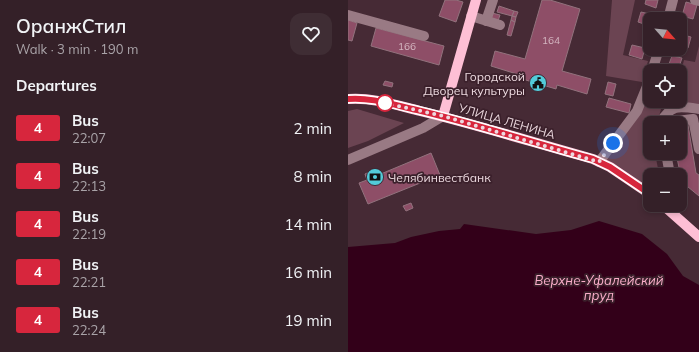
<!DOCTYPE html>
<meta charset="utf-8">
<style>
:root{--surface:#342028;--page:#3f2d34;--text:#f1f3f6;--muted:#a9a3a8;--line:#4e3e45}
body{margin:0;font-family:Mulish,sans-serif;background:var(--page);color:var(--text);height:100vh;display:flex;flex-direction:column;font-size:15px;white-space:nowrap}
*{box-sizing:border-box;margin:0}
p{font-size:13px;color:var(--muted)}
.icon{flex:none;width:22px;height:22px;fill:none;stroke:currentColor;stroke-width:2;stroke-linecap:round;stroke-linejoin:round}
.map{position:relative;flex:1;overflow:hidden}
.drawer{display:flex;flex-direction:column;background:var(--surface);width:348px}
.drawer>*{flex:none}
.badge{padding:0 8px;border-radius:3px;font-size:14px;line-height:26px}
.needle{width:26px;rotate:117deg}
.tools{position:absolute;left:295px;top:12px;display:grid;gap:8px}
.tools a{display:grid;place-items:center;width:44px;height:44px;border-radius:8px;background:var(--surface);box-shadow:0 2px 6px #0003,0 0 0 1px var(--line);font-size:20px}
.you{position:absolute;width:20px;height:20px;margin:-10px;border:3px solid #fff;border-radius:50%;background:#1a73e8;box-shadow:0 0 0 6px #1a73e833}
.map>.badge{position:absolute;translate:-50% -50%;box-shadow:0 0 0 2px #fff}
h2{padding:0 16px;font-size:15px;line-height:36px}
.round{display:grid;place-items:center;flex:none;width:42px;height:42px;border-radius:12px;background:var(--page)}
.overview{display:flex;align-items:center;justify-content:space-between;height:68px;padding:0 16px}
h1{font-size:19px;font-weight:600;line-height:30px}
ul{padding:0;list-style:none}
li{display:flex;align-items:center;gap:12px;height:48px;padding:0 16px}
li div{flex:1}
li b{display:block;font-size:15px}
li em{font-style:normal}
li .badge{min-width:44px;font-weight:700;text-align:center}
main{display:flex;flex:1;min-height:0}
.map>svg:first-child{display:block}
</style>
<main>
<section class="drawer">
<div class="overview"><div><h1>ОранжСтил</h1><p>Walk · 3 min · 190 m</p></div><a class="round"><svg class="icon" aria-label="heart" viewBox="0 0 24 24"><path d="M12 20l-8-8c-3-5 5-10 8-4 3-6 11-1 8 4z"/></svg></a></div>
<h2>Departures</h2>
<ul>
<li><span class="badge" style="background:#d7263d;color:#fff">4</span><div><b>Bus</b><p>22:07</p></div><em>2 min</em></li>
<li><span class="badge" style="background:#d7263d;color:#fff">4</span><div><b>Bus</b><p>22:13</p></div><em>8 min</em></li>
<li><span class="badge" style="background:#d7263d;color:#fff">4</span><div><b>Bus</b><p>22:19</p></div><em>14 min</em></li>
<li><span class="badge" style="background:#d7263d;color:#fff">4</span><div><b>Bus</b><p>22:21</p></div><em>16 min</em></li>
<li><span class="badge" style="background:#d7263d;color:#fff">4</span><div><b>Bus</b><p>22:24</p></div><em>19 min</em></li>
</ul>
</section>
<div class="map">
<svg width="351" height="352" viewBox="0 0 351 352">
<rect width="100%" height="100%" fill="#462a35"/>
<path fill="#6b4452" d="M 264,0 L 287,0 L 275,55 L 300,61 L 294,82 L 258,76 Z
M 351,46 L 351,104 C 336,103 326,102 313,109 L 309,123 L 302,123 L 302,153 L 307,153 L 311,174 L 318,173 L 319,175 L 302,175 L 302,188 L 270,166 L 257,160 L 302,92 L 302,101 L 332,101 L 332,84 L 337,85 L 339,78 L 332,76 L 336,60 L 347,62 Z
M 9,109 L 56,123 L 20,141 L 0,148 L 0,111 Z"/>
<path fill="#330019" d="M 251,221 L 294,234 L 319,254 L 335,276 L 351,285 L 351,352 L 0,352 L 0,247 L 47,243 L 63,237 L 91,231 L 112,229 L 116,224 L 188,234 L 223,230 Z"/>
<path fill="#8e4e67" stroke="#92727d" d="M 97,0 L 108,0 L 115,2 L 108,22 L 91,16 Z
M 194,0 L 202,0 L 232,9 L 214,71 L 243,79 L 239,94 L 209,85 L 208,89 L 171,78 L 172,75 L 143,66 L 147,51 L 177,59 Z
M 298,0 L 310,0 L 308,8 L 297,4 Z
M 338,2 L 349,5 L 345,19 L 334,16 Z
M 151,6 L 166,11 L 164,16 L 149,12 Z
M 166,11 L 170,12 L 168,17 L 164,16 Z
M 293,12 L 306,15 L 305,19 L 302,19 L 302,26 L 290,22 Z
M 144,13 L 152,15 L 150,21 L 143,19 Z
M 164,16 L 168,17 L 167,22 L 163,20 Z
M 0,20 L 9,23 L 4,41 L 0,40 Z
M 163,20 L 167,22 L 163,36 L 159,35 Z
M 28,28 L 96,46 L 91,65 L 23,46 Z
M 332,34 L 343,37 L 340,48 L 332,46 Z
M 284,45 L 297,48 L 294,59 L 281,55 Z
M 324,56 L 334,58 L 331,67 L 321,64 Z
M 37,81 L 45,83 L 44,87 L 35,85 Z
M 260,82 L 268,84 L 265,96 L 257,94 Z
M 261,98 L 283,104 L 281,113 L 258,107 Z
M 340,125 L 348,173 L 351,175 L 351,196 L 334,182 L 328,153 L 332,153 L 332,126 Z
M 83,153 L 92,175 L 20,204 L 11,183 L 19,180 L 17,174 L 26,170 L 28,176 Z
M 63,203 L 65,208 L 58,211 L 55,206 Z"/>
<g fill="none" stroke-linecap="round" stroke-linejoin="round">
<path stroke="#997a84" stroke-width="10" d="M 347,0 L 351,1
M 0,15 L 76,36
M 123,16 L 152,25
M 320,19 L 325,0
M 138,21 L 145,0
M 304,71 L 311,49
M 312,123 L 345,119 L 351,149
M 312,123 C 323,104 331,106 351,109
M 318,153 L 322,175
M 0,160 L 75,128 L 95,116
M 251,162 L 289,111 L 302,79"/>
<path stroke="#febfd5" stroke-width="10" d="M 0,99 C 24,97 48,105 72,111 C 130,125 187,143 245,159 L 262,167 L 302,194
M 95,116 L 128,0
M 315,205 L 351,237"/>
</g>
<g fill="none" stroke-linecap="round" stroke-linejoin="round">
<g stroke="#fff" stroke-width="9">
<path id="line" d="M 0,99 C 23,97 46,105 69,110 C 128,124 186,143 245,159 L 262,167 L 302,194"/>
</g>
<use href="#line" stroke="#d7263d" stroke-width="6"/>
<path stroke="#ecd9df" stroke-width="4" stroke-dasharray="0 7.2" d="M 37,103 L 95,116 L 251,162 L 265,143"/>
</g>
<defs>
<g id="civic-disc" transform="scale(0.9)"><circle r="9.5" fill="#52cbd9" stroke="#3b202b"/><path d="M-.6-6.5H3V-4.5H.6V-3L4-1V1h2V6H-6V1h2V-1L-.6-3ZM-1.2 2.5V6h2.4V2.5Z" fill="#111"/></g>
<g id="bank-disc" transform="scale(0.9)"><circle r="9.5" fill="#52cbd9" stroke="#3b202b"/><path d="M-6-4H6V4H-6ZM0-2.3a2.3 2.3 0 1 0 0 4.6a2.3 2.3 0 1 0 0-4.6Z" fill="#111"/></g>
</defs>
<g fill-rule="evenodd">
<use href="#civic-disc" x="190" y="83"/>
<use href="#bank-disc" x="27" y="177"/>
</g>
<circle fill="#fff" stroke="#d7263d" stroke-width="2" cx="37" cy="103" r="8"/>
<g text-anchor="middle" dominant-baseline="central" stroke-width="3.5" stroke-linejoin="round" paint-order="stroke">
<g font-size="10" fill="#d4b6c1">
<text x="203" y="40">164</text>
<text x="59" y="46">166</text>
</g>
<g font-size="12" fill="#ecd9df" stroke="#3b202b" text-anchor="end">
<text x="177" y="76">Городской<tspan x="177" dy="14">Дворец культуры</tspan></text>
<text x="40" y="177" text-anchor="start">Челябинвестбанк</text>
</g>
<g font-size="12" fill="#ecd9df" stroke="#3b202b">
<text transform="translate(159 121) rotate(16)">УЛИЦА ЛЕНИНА</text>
</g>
<g font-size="13" font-style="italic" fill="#faadc9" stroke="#3b202b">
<text x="251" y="280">Верхне-Уфалейский<tspan x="251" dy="15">пруд</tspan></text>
</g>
</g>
</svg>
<div class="tools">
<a><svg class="needle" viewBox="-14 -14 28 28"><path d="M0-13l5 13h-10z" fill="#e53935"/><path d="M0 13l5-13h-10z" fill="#a9a3a8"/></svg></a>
<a><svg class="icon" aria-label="locate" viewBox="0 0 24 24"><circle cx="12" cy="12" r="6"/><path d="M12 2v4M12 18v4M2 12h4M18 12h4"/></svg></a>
<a>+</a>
<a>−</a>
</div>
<div class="you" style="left:265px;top:143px"></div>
</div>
</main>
